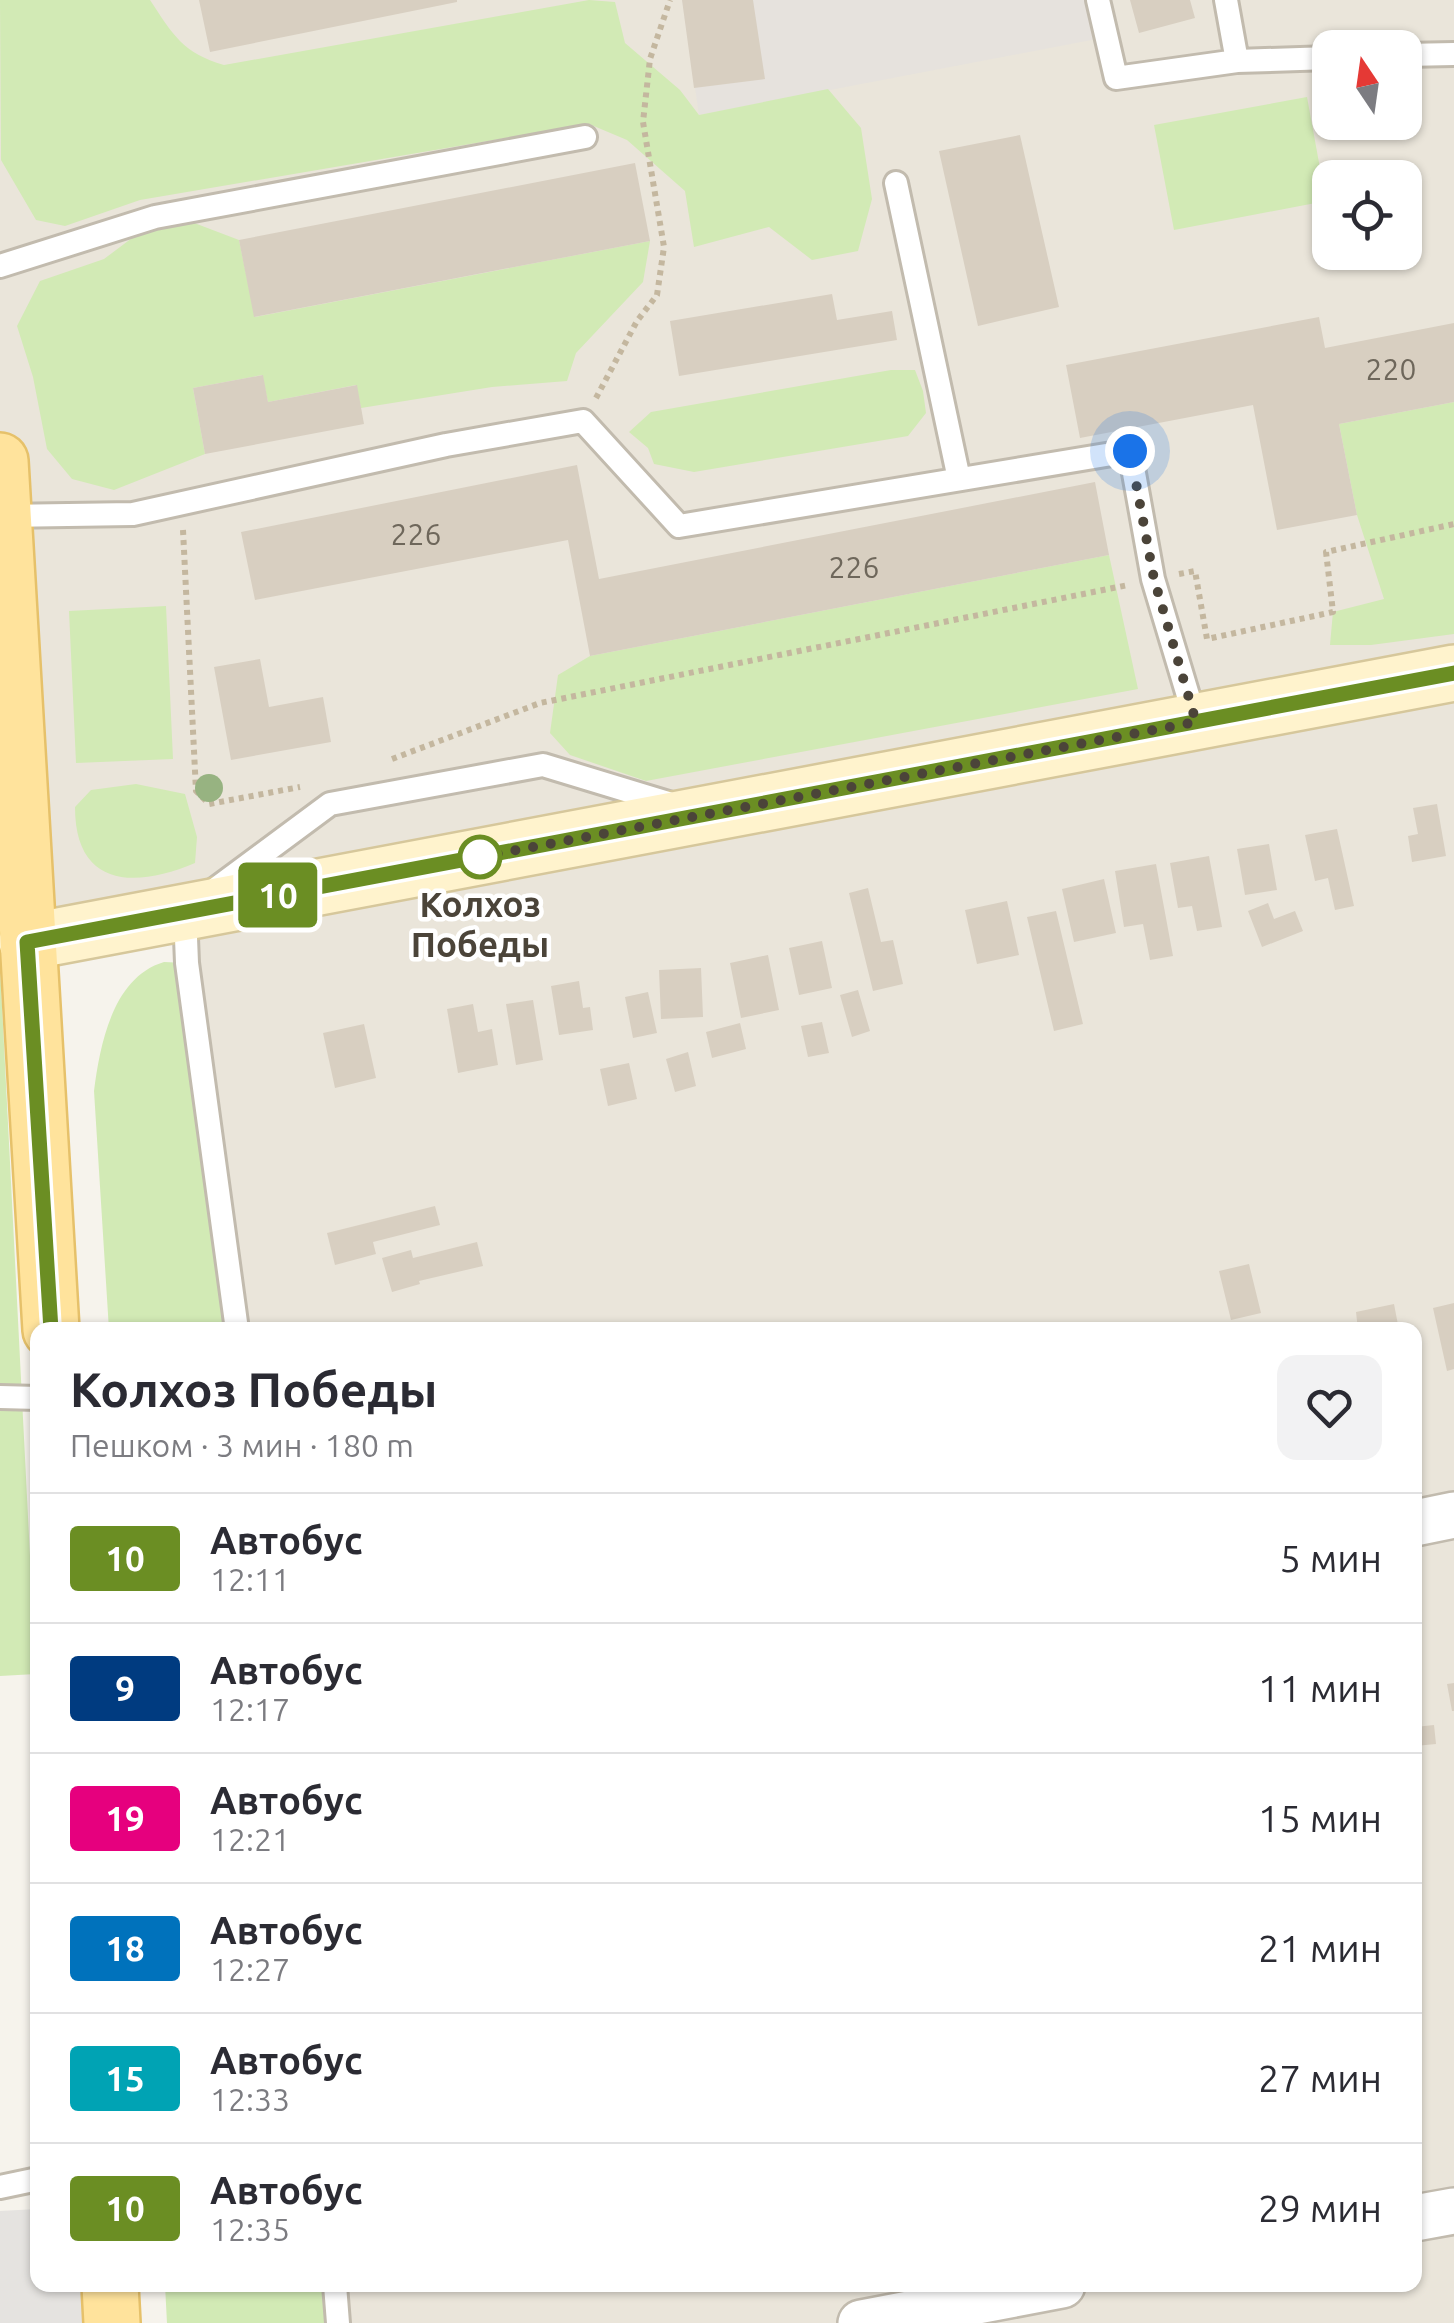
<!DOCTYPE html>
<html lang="ru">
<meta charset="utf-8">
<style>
:root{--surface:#fff;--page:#f2f2f3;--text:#2b2b33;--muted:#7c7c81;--line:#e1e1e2}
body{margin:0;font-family:Ubuntu,sans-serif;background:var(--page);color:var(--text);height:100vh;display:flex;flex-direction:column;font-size:38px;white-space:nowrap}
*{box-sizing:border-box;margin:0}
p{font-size:32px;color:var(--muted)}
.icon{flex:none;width:55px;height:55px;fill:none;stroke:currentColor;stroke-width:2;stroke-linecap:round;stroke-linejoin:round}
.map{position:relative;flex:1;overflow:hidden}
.details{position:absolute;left:30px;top:1322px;width:1392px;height:970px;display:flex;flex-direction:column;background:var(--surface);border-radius:20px;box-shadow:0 2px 8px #0004}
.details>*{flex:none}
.badge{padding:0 20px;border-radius:8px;font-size:35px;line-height:65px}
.needle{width:65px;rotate:347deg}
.fabs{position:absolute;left:1312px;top:30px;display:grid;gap:20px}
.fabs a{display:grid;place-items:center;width:110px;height:110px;border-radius:20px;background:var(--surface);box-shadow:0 2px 8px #0004;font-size:50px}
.you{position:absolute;width:50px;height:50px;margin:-25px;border:8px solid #fff;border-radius:50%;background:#1a73e8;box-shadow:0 0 0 15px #1a73e833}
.map>.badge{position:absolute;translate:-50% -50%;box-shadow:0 0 0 5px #fff}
.round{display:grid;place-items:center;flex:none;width:105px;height:105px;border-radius:20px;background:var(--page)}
.overview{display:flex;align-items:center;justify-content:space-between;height:170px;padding:0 40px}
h1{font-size:48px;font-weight:700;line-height:75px}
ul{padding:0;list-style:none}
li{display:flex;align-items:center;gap:30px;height:130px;padding:0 40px;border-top:2px solid var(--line)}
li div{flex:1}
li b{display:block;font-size:38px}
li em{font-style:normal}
li .badge{min-width:110px;font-weight:700;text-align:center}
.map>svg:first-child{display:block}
</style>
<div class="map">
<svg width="1454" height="2323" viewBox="0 0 1454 2323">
<rect width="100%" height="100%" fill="#f6f3ec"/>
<path fill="#eae5da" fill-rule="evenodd" d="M 0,0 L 1454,0 L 1454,2211 L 1415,2218 L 1415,1330 L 237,1330 L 185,913 L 27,942 L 0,464 ZM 1330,48 L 1405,48 L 1405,122 L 1330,122 ZM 1330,178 L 1405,178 L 1405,252 L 1330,252 Z
M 1454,2219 L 1454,2323 L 919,2323 L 1114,2285 L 1415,2285 L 1415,2226 Z
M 335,2285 L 1062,2285 L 861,2323 L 338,2323 Z"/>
<path fill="#e6e2dd" d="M 682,0 L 1098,0 L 1107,37 L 699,115 Z"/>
<path fill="#d2eab5" d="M 0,0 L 150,0 C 173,35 183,53 224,65 L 589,0 L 615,2 L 625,43 L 680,90 L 699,115 L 828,89 L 861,128 L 872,199 L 858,251 L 812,260 L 769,227 L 694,247 L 685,191 L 627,140 L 589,124 L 140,200 L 65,226 L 36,220 L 1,160 Z
M 1307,97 L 1326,201 L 1174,230 L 1154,125 Z
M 189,221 L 239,240 L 255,317 L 650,241 L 643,282 L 576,353 L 567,381 L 492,387 L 361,408 L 356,385 L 268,402 L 262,375 L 193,388 L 205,454 L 114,490 L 72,479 L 47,449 L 33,377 L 17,326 L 40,281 L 104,259 L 136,235 Z
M 891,370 L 915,370 L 923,391 L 926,413 L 908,436 L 694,472 L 654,464 L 648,448 L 629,432 L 651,412 Z
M 1454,402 L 1454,634 L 1371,645 L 1330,645 L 1333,612 L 1384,599 L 1357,515 L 1339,424 Z
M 1109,555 L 1138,689 L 646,781 L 570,755 L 550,733 L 558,675 L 590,656 Z
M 166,606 L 173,759 L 76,763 L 69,611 Z
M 136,784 L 185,794 L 197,837 L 195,863 C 134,889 75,887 75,807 L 91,790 Z
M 164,962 L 187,963 L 237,1330 L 109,1330 L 94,1091 C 100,1044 113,977 164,962 Z
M 0,966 L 36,1674 L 0,1676 Z
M 165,2285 L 332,2285 L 336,2323 L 167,2323 Z"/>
<path fill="#e5e3e0" d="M 37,2209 L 38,2285 L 110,2285 L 112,2323 L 0,2323 L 0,2211 Z"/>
<path fill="#d8cfc1" d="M 199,0 L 457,0 L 457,2 L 210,52 Z
M 682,0 L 753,0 L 765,79 L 694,88 Z
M 1130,0 L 1190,0 L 1195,18 L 1139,33 Z
M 1020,135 L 1059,307 L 978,326 L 939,151 Z
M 635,163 L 650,241 L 254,317 L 239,240 Z
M 832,294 L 837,320 L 892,311 L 897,340 L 679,376 L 670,321 Z
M 1319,317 L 1325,348 L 1454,323 L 1454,402 L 1339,424 L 1357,515 L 1277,530 L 1253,405 L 1080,438 L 1066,365 Z
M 263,375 L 268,402 L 357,385 L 364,424 L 205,454 L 193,388 Z
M 577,465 L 599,579 L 1095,482 L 1109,555 L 590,656 L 568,540 L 255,600 L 241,532 Z
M 260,659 L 269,707 L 323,697 L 331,742 L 231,760 L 214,667 Z
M 1437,804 L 1446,856 L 1412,862 L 1408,836 L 1418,834 L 1413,808 Z
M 1337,829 L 1354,906 L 1335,910 L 1328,878 L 1315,881 L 1305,835 Z
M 1269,844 L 1277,890 L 1245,895 L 1237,849 Z
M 1209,856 L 1222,927 L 1197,931 L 1192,906 L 1178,908 L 1170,863 Z
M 1156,864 L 1173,956 L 1150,960 L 1143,924 L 1124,927 L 1115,871 Z
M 1104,879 L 1116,933 L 1074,942 L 1062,889 Z
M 868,888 L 881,942 L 893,940 L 903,984 L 873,991 L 849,893 Z
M 1007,901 L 1019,955 L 977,964 L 965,910 Z
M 1268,903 L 1274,919 L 1295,911 L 1303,931 L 1262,947 L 1248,911 Z
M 1056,911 L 1083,1024 L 1054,1031 L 1027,917 Z
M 822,941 L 832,988 L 799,995 L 789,948 Z
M 768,955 L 779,1010 L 741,1018 L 730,963 Z
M 701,968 L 703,1017 L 661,1019 L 659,970 Z
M 579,981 L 583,1008 L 590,1007 L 593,1030 L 559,1035 L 551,986 Z
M 858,990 L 870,1031 L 852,1037 L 840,995 Z
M 648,992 L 657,1033 L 633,1038 L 625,997 Z
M 533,1000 L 543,1060 L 516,1065 L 506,1004 Z
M 473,1004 L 478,1032 L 492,1029 L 498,1065 L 458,1073 L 447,1009 Z
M 822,1022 L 829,1053 L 808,1057 L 801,1026 Z
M 740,1023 L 746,1049 L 712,1058 L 706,1032 Z
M 364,1024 L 376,1078 L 335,1088 L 323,1033 Z
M 688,1052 L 696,1086 L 675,1092 L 666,1059 Z
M 629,1063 L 637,1099 L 608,1106 L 600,1069 Z
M 435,1206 L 440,1225 L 373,1242 L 376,1254 L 335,1265 L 327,1233 Z
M 477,1242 L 483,1266 L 419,1281 L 420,1284 L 392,1292 L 382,1258 L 411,1250 L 413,1258 Z
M 1249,1264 L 1261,1313 L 1231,1320 L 1219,1271 Z
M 1454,1303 L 1454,1369 L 1447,1371 L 1433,1308 Z
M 1394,1304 L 1399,1330 L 1358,1330 L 1356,1312 Z
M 1454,1683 L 1454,1711 L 1452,1711 L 1447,1684 Z
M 1434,1725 L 1436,1744 L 1415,1746 L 1415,1727 Z"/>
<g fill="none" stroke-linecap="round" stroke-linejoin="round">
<g stroke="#c2bbae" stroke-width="28">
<path id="lane" d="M 1098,0 L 1116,78 L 1237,61 L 1330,58
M 1226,0 L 1237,61
M 1405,55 L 1454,54
M 896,183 L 959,479
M 0,266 L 155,217 L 585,137
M 3,516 L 133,514 L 446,445 L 583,421 L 679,526 L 1130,451 L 1153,579 L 1196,722
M 210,893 L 330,804 L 543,765 L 678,806
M 185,913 L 187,963 L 237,1330
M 0,1397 L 38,1398
M 0,2187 L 38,2179
M 335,2285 L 338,2323"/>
</g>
<g stroke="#c2bbae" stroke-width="50">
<path id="street" d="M 1415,1523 L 1454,1515
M 1415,2218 L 1454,2211
M 861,2323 L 1062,2285"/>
</g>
<g stroke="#d6c79b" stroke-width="60">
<path id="secondary" d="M 27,942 L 1454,673"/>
</g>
<g stroke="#e6c16a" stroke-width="60">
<path id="primary" d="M 0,461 L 51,1330
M 110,2285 L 112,2323"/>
</g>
<path stroke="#c4b79f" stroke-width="6" stroke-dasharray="5 5" stroke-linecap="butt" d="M 596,398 L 637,321 L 657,295 L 664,247 L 643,122 L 650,59 L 670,0
M 183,530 L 196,791 L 209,804 L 300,787
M 1179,574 L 1195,571 L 1207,639 L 1333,612 L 1326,552 L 1454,524
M 392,759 L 540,703 L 1128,585"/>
<use href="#lane" stroke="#fff" stroke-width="22"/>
<use href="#street" stroke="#fff" stroke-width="45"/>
<use href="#secondary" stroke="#fff3cd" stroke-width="55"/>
<use href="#primary" stroke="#ffe39c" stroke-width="55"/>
</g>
<circle fill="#97b381" cx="209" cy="788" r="14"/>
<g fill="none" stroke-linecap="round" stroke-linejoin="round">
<g stroke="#fff" stroke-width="22">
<path id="line" d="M 51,1330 L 27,942 L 1454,673"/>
</g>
<use href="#line" stroke="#6b8e23" stroke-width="15"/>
<path stroke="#4b4439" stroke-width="10" stroke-dasharray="0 18" d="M 480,857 L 1196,722 L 1154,579 L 1130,451"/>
</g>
<circle fill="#fff" stroke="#6b8e23" stroke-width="5" cx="480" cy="857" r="20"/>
<g text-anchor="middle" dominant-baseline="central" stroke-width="9" stroke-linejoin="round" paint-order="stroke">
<g font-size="30" fill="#6e675b">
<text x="1391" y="369">220</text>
<text x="416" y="534">226</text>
<text x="854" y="567">226</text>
</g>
<g font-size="35" font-weight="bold" fill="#4b4439" stroke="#fff">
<text x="480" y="904">Колхоз<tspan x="480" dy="40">Победы</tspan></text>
</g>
</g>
</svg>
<div class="fabs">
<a><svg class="needle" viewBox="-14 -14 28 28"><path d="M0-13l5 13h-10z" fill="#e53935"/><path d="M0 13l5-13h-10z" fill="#7c7c81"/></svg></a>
<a><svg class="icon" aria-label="locate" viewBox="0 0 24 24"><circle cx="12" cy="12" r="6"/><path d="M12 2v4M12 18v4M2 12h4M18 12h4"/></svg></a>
</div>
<div class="you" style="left:1130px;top:451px"></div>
<b class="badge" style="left:278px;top:895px;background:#6b8e23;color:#fff">10</b>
<section class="details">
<div class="overview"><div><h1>Колхоз Победы</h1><p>Пешком · 3 мин · 180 m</p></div><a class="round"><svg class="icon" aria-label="heart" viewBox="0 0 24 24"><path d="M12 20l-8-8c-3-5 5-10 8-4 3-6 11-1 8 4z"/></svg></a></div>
<ul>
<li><span class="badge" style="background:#6b8e23;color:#fff">10</span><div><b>Автобус</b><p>12:11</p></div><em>5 мин</em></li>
<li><span class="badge" style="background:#003b80;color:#fff">9</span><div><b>Автобус</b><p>12:17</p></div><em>11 мин</em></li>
<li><span class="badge" style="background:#e6007e;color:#fff">19</span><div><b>Автобус</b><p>12:21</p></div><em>15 мин</em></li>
<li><span class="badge" style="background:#0072bc;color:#fff">18</span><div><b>Автобус</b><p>12:27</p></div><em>21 мин</em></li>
<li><span class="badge" style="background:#00a3b4;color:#fff">15</span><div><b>Автобус</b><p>12:33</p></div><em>27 мин</em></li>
<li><span class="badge" style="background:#6b8e23;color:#fff">10</span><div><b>Автобус</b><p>12:35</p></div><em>29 мин</em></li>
</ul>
</section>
</div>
